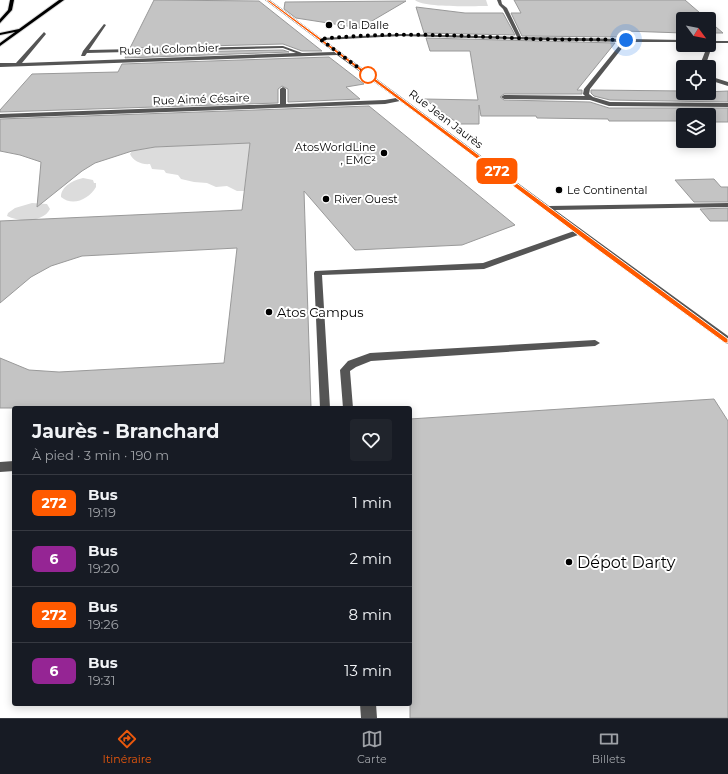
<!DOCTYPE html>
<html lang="fr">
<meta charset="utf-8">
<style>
:root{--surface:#171b24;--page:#20242c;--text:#f1f3f6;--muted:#9ea1a6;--line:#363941;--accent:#ea580c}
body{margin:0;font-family:Montserrat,sans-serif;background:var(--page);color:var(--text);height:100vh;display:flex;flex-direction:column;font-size:15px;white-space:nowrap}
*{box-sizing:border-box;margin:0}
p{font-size:13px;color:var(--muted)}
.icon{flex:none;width:22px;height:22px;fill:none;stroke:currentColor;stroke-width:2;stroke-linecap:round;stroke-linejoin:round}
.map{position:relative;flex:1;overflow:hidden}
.panel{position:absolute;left:12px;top:406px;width:400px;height:300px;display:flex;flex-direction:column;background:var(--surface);border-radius:4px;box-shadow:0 2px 10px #0003}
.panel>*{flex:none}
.badge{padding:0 8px;border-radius:6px;font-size:14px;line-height:26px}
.needle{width:26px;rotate:122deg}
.controls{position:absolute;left:676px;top:12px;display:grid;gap:8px}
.controls a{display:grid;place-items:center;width:40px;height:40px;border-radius:4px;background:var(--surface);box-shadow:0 2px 10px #0003;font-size:20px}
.you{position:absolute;width:20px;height:20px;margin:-10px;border:3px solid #fff;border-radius:50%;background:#1a73e8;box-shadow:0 0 0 6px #1a73e833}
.map>.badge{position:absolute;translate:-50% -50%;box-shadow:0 0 0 2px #fff}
.round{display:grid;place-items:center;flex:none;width:42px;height:42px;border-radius:4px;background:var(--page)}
.headline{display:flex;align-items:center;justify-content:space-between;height:68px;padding:0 20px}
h1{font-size:19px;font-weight:700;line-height:30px}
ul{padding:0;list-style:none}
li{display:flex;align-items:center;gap:12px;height:56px;padding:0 20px;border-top:1px solid var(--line)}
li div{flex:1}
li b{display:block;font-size:15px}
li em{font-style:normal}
li .badge{min-width:44px;font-weight:700;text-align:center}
.dock{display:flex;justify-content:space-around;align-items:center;height:56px;border-top:1px solid var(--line);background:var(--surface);font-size:11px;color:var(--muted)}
.dock a{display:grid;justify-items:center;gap:2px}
.dock .active{color:var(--accent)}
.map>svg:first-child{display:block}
</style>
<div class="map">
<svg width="728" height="718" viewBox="0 0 728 718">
<rect width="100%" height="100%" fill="#fff"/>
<path fill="#dcdcdc" d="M 415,0 L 486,0 L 488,6 C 475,6 423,8 415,0 Z
M 250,143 L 244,191 L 237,191 L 227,186 L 216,187 L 207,183 L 194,182 L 181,179 L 178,175 L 166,173 L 164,170 L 152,169 L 150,164 C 142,165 133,161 130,154 L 132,151 L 155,147 Z
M 83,178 L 93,180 L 94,183 L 96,183 L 96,187 C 89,199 73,207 61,197 C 61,186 74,180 83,178 Z
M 32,203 L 47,204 L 50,209 C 43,223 19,222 7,216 L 8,213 L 15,208 Z"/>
<path fill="#c4c4c4" stroke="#999" d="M 154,0 L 259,1 L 322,51 L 302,51 L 283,44 L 130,48 Z
M 514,0 L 685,0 L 707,19 L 683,19 L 683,33 L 625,31 L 620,37 L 522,36 L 511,13 L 521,13 Z
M 406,1 L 360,28 L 296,18 L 284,9 L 285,2 Z
M 416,7 L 465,13 L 503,13 L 515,35 L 424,33 Z
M 709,21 L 723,33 L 709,33 Z
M 426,38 L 615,43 L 577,90 L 582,90 L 582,94 L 504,94 L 500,97 L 504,100 L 590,102 L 609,108 L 728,108 L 728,122 L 709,122 L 709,115 L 683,115 L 683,121 L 609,121 L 608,119 L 537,118 L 536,116 L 481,116 L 479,105 L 479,124 L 459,124 L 424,99 L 478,100 L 470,51 L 430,51 Z
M 283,50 L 289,52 L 125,58 L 127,53 Z
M 329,57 L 364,84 L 346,87 L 360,99 L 288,102 L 288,89 L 282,86 L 278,89 L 278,103 L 0,112 L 0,110 L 32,74 L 118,72 L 122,64 Z
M 591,90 L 683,91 L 683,93 L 728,91 L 728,102 L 610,100 L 594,96 L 591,93 Z
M 369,106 L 515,225 L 462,245 L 355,250 L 304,191 L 311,408 L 0,408 L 0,358 L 29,370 L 59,372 L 224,363 L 237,248 L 82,256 L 51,266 L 31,277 L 0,303 L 0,221 L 242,210 L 250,143 L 155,147 L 132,151 L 95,163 L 82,171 L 37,207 L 41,162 L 20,155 L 0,151 L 0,119 Z
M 714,179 L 721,187 L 728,187 L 728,202 L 694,202 L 675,180 Z
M 728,208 L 728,221 L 710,221 L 700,209 Z
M 714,399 L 728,421 L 728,718 L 410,718 L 410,419 Z"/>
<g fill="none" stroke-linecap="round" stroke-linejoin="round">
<g stroke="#dbdbdb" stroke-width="2">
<path id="major" d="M 10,0 L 14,0 L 12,10 L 0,23 L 0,19 L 8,10 Z
M 59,0 L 64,0 L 0,46 L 0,43 L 15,32 L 0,35 L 0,33 L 19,29 Z"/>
</g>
<path fill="#555" fill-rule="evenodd" d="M 265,0 L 270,0 L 321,38 L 401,34 L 517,37 L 503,9 L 499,5 L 497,0 L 501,0 L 502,4 L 507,8 L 521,37 L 683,40 L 683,42 L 627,42 L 590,89 L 589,94 L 593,97 L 610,102 L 728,103 L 728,107 L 609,106 L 590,100 L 504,99 L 501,97 L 504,95 L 585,96 L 583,94 L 584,89 L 622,42 L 401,36 L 324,40 L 549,206 L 728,203 L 728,207 L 555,210 L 728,336 L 728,344 L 725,343 L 578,235 L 484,269 L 322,275 L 330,408 L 320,408 L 314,273 L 315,271 L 483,263 L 574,231 L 400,101 L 385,104 L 0,118 L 0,114 L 280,104 L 280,89 L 283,87 L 286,89 L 286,104 L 385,100 L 396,98 L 337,55 L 0,67 L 0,63 L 16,63 L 44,32 L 46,34 L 22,63 L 296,53 L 283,48 L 87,53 L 85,56 L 81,56 L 83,51 L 104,24 L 106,25 L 89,50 L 283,46 L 302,53 L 334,52 Z
M 709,41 L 728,41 L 728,43 L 709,43 Z
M 698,45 L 703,45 L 710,52 L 705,67 L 699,67 L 705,52 Z
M 709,76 L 728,82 L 728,86 L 709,80 Z
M 595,340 L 600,343 L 595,346 L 371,361 L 356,367 L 350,371 L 353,408 L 343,408 L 340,370 L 348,361 L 370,353 Z
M 14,461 L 14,471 L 0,472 L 0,462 Z
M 360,704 L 376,704 L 377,718 L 361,718 Z"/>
<use href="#major" fill="#000" fill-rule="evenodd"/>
</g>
<path fill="#ff5a00" stroke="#fff" d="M 266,0 L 269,0 L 599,244 L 728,339 L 728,343 L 725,343 L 594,247 Z"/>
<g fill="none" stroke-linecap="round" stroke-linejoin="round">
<path stroke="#000" stroke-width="4" stroke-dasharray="0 7.2" d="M 368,75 L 320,39 C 392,31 464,36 535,39 C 566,40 596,39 626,40"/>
</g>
<g fill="#000" stroke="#fff" stroke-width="1.5">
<circle cx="329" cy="25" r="4"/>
<circle cx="384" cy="153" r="4"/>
<circle cx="559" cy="190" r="4"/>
<circle cx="326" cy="199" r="4"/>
<circle cx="269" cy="312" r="4"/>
<circle cx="569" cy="562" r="4"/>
</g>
<circle fill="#fff" stroke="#ff5a00" stroke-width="2" cx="368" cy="75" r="8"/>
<g text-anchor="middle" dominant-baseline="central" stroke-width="4" stroke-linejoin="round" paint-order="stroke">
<g font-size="11" fill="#000" stroke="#fff" text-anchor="start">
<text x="337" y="25">G la Dalle</text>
<text x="376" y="147" text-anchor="end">AtosWorldLine<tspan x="376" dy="13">, EMC²</tspan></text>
<text x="567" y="190">Le Continental</text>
<text x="334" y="199">River Ouest</text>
</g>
<g font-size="11" fill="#000" stroke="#fff">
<text transform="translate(169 49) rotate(-2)">Rue du Colombier</text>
<text transform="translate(201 99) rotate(-2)">Rue Aimé Césaire</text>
<text transform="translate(446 119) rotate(37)">Rue Jean Jaurès</text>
</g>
<g font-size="13" fill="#000" stroke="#fff" text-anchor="start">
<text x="277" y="312">Atos Campus</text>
</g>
<g font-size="16" fill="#000" stroke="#fff" text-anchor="start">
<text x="577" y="562">Dépot Darty</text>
</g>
</g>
</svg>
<div class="controls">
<a><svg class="needle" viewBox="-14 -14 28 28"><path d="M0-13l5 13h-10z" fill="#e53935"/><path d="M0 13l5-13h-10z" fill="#9ea1a6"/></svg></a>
<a><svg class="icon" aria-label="locate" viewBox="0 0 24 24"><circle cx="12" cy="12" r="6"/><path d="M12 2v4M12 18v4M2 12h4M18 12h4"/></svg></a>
<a><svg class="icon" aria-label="layers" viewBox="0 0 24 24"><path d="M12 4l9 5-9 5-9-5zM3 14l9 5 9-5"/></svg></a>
</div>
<div class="you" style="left:626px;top:40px"></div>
<b class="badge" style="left:497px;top:171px;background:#ff5a00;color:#fff">272</b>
<section class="panel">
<div class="headline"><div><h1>Jaurès - Branchard</h1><p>À pied · 3 min · 190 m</p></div><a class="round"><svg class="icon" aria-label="heart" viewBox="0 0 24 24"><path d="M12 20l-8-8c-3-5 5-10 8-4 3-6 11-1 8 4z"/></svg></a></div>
<ul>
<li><span class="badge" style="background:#ff5a00;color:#fff">272</span><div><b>Bus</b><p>19:19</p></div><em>1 min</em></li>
<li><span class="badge" style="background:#952594;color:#fff">6</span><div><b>Bus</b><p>19:20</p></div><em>2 min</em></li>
<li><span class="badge" style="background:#ff5a00;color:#fff">272</span><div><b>Bus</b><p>19:26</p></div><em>8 min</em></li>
<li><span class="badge" style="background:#952594;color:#fff">6</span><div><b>Bus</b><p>19:31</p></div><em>13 min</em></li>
</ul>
</section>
</div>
<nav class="dock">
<a class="active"><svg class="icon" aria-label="directions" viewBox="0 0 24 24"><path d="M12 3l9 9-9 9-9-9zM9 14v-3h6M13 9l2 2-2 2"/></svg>Itinéraire</a>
<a><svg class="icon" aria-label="map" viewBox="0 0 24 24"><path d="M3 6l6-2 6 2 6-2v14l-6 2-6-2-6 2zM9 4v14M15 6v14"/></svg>Carte</a>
<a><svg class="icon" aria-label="tickets" viewBox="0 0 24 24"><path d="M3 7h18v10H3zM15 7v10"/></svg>Billets</a>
</nav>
